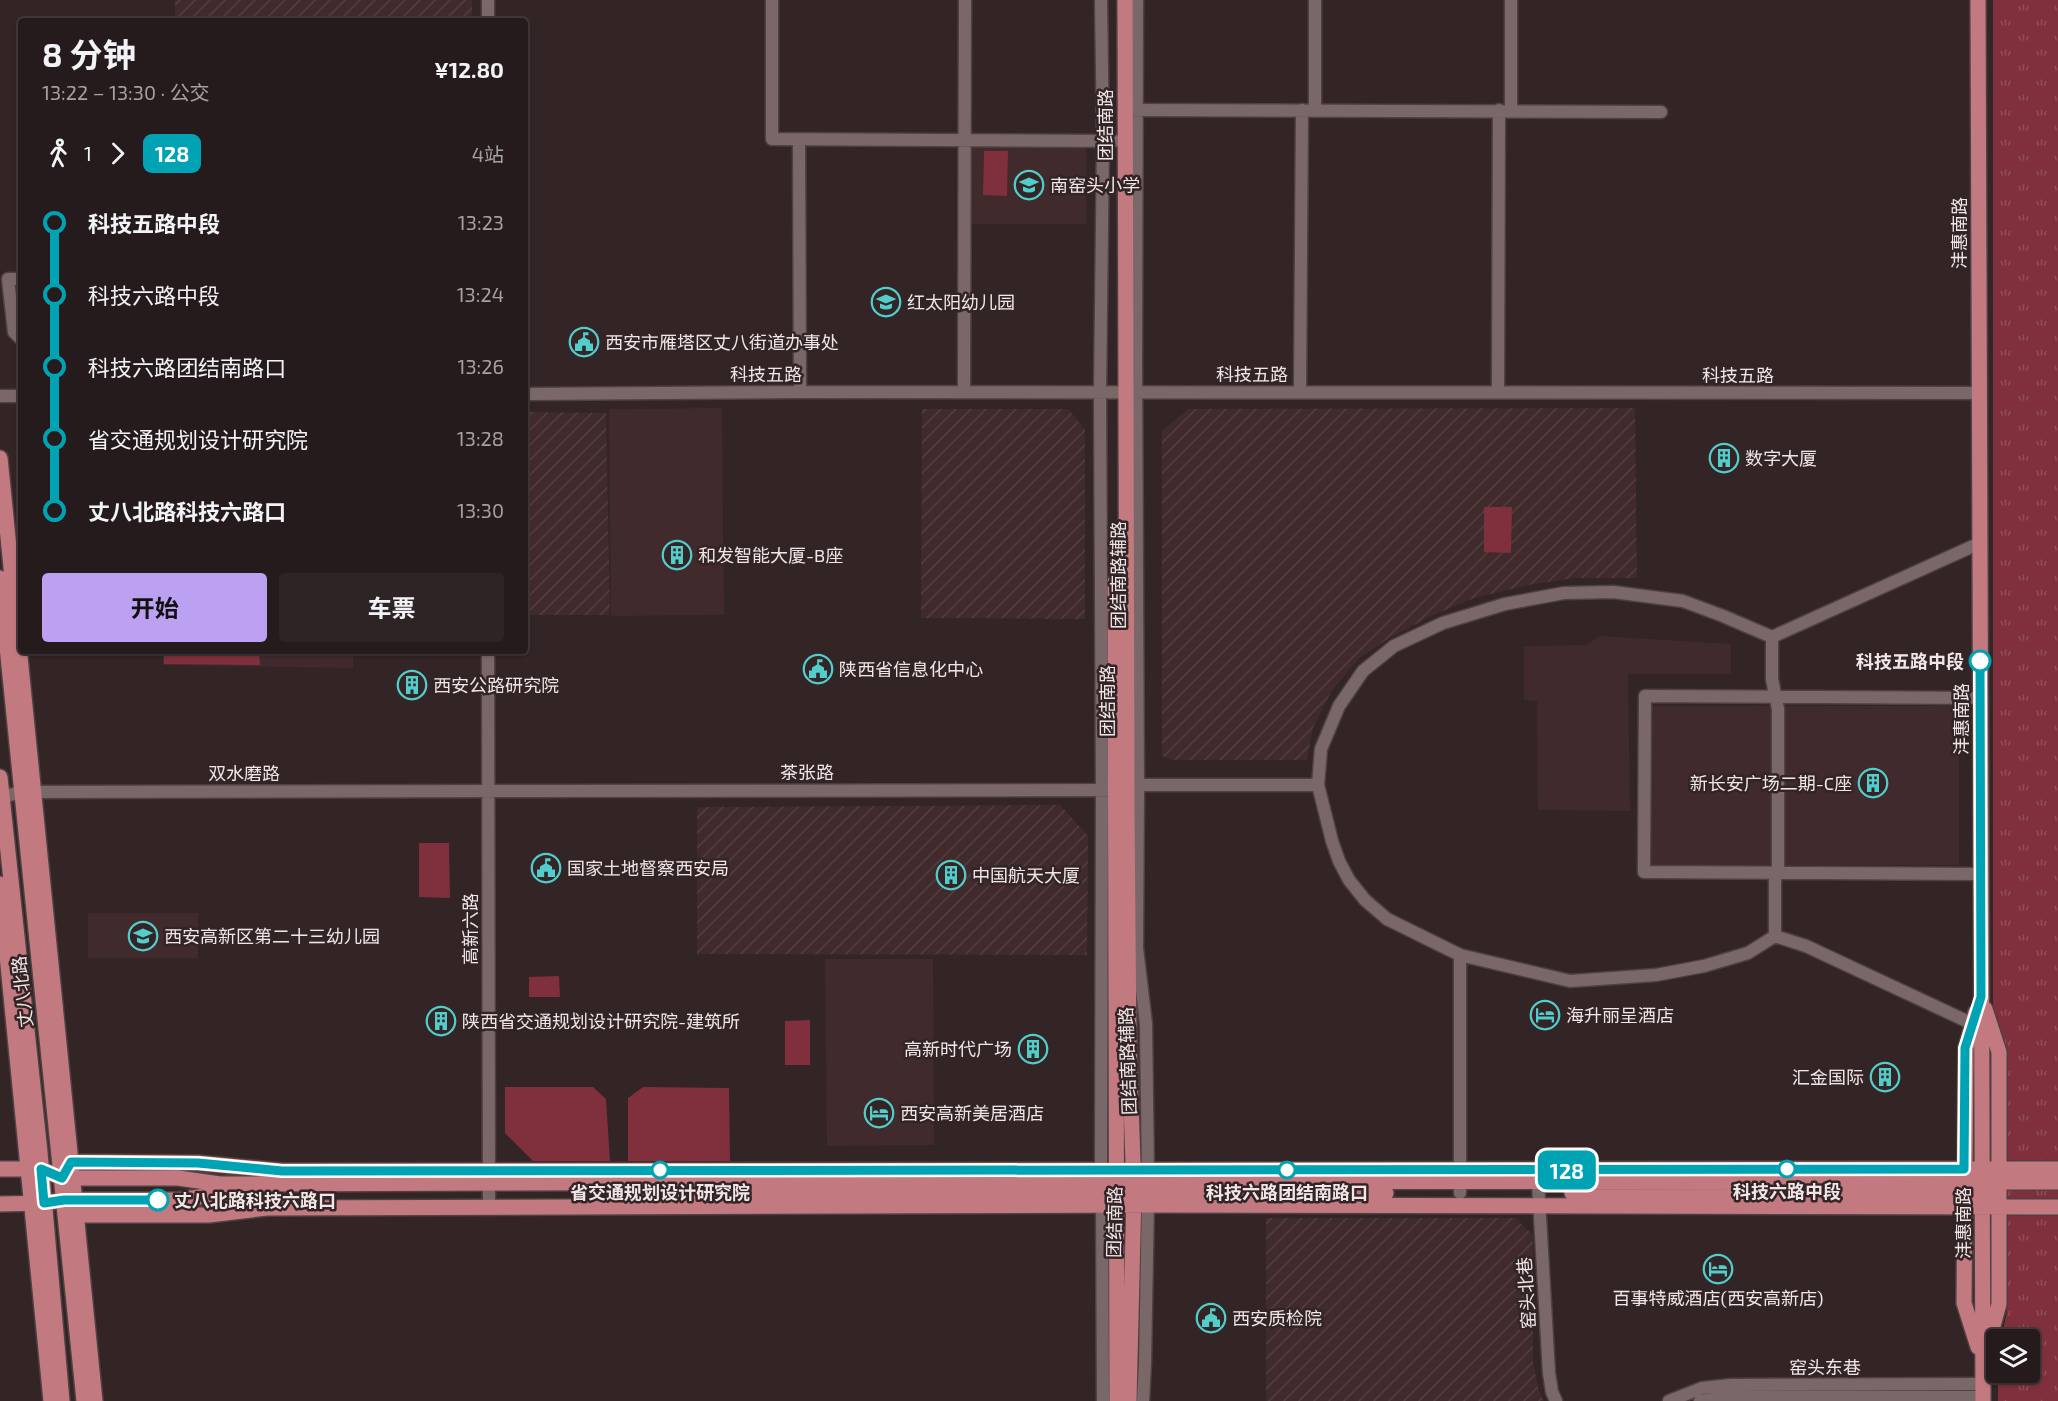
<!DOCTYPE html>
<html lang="zh">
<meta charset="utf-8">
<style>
:root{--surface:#261b1c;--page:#2e2425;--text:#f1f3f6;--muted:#a4a1a3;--line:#42393b;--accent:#bca0f2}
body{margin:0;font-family:"Exo 2","Noto Sans SC",sans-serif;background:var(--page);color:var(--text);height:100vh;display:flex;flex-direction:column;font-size:22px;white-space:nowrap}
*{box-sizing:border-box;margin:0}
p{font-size:20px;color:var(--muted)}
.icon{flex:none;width:33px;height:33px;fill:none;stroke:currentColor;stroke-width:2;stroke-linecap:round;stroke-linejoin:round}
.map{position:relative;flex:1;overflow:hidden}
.side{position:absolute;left:18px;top:18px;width:510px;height:636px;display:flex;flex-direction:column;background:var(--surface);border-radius:6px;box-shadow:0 2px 4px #0004,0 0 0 2px var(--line)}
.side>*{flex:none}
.badge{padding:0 12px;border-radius:9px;font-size:21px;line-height:39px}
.controls{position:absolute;left:1986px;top:1329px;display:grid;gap:12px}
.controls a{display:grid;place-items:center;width:54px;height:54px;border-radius:6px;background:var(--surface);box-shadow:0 2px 4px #0004,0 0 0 2px var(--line);font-size:30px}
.map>.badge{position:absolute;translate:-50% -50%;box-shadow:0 0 0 3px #fff}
.legs{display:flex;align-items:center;gap:9px;height:66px;padding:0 24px;font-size:20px}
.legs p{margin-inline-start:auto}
.headline{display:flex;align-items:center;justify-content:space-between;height:102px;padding:0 24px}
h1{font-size:33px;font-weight:700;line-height:45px}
.button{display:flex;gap:12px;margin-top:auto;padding:12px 24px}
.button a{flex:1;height:69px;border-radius:6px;background:var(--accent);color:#111;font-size:24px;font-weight:700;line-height:69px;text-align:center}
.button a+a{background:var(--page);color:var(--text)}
ul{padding:0 24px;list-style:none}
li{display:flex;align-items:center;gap:21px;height:72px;font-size:22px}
li i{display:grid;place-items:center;width:9px;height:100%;margin:0 8px;background:currentColor}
li i::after{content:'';width:15px;height:15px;margin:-8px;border:4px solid;border-radius:50%;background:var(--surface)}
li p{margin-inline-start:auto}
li:first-child i{background:linear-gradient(#0000 50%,currentColor 0)}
li:last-child i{background:linear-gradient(currentColor 50%,#0000 0)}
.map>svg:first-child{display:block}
</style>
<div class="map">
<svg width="2058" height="1401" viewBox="0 0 2058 1401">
<defs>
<pattern id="industrial-furrows" width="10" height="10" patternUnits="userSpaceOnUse" patternTransform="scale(1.5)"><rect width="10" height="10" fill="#402a2c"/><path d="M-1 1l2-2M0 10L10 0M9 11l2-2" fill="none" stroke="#533f40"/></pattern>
<pattern id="grass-tufts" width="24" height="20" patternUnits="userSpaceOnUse" patternTransform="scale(1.5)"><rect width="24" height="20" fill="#7f303c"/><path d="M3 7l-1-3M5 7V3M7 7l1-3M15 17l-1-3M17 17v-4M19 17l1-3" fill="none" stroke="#924e58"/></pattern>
</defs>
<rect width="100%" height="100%" fill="#332425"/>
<path fill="#402a2c" d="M 972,146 L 1086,146 L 1086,224 L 972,224 Z
M 722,408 L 724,615 L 611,616 L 609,409 Z
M 1600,636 L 1731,644 L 1731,674 L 1628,674 L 1630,811 L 1538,810 L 1537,701 L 1524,700 L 1524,646 L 1586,645 Z
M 163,651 L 353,651 L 353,668 L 163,665 Z
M 1652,706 L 1959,706 L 1959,865 L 1652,865 Z
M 88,913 L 198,913 L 198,958 L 88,958 Z
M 825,959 L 933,959 L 934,1145 L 827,1146 Z"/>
<path fill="url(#industrial-furrows)" d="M 175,0 L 472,0 L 472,21 L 175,21 Z
M 1635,408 L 1637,578 L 1574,578 L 1529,585 L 1474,598 L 1431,616 L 1388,639 L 1359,658 L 1331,692 L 1313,728 L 1307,760 L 1172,760 L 1162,756 L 1162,431 L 1188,409 Z
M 922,409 L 1068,409 L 1085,429 L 1085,619 L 921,618 Z
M 525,412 L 606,413 L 610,615 L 525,615 Z
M 1060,805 L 1088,836 L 1087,955 L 697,954 L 697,807 Z
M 1266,1218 L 1515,1218 L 1533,1235 L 1533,1362 L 1539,1392 L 1544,1401 L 1266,1401 Z"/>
<path fill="url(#grass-tufts)" d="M 1993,0 L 2058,0 L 2058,1401 L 1998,1401 L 1998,1373 L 2030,1372 L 2030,1340 L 2001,1339 L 2007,1312 L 2006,1050 L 1993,1008 Z"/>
<path fill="#7f303c" d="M 984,151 L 1008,151 L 1007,196 L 983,195 Z
M 1484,507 L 1512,507 L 1511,553 L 1484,552 Z
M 164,651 L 259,651 L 260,665 L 164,664 Z
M 419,843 L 449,843 L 450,898 L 419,897 Z
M 559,976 L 560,997 L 529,997 L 529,977 Z
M 810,1020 L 810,1065 L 785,1065 L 785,1021 Z
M 505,1087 L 593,1087 L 606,1099 L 610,1161 L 533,1161 L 505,1133 Z
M 643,1087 L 729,1088 L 730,1161 L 628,1161 L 628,1098 Z"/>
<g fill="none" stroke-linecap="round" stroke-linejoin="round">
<g stroke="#4e4142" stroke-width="15">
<path id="minor" d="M 488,0 L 488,21
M 772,0 L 772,139 L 1115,141
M 1137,0 L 1136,362 L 1138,790 L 1137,948 L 1146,1024 L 1148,1178
M 1315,0 L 1315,109
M 1511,0 L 1511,110
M 1129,110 L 1661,112
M 799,140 L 800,392
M 21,279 L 8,279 L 14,332 L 21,339
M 964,392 L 965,0
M 1300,392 L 1302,110
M 1498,392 L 1499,110
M 525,394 L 800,392 L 1979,393
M 0,396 L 21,396
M 1772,637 L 1772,679 L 1778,709 L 1778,868 L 1775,873 L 1775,936
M 488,651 L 489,1207
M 1980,698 L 1645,696 L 1644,872 L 1980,874
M 1130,785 L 1318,785
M 0,798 L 20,792 L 1108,790
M 1973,1024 L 1806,946 L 1775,936 L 1748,953 L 1704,966 L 1656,975 L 1570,981 L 1460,955 L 1387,919 L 1365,900 L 1349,880 L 1339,861 L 1332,841 L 1318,785 L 1321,749 L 1339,706 L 1363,671 L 1394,646 L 1443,623 L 1505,604 L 1564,593 L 1613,592 L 1683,601 L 1723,616 L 1772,637 L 1980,543
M 1101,1178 L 1102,790 L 1100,393 L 1103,141 L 1101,0
M 1538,1182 L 1549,1373 L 1552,1392 L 1556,1401
M 1460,1193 L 1460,955
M 1102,1198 L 1103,1401
M 1143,1401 L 1145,1363 L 1148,1198
M 1669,1401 L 1702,1388 L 1731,1385 L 1983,1384
M 1700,1401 L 1729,1397 L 1983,1397"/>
</g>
<g stroke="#4e4142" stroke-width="18">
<path id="major" d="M 1125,0 L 1127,815 L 1129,1043 L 1134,1193 L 1129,1401
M 1978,0 L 1983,1401
M 0,458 L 95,1401
M 0,578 C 26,853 57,1127 84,1401
M 1115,582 L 1117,1401
M 0,777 L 40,1152 L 62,1401
M 0,884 L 51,1401
M 1985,1009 L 1999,1052 L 1999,1304 L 1988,1344
M 1976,1012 L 1966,1048 L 1964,1303 L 1978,1347
M 0,1169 L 41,1169 L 62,1178 L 178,1178 L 220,1184 L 1134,1181 L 2058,1182
M 62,1178 L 71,1162 L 198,1163 L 282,1171 L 2058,1169
M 615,1193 L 1386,1193
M 1572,1193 L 1998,1193
M 64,1200 L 76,1215 L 209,1215 L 267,1208 L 1146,1205 L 2058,1207
M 0,1204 L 44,1203 L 64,1200 L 177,1200 L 221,1194 L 237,1194"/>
</g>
<use href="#minor" stroke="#7a6869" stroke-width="12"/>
<use href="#major" stroke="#c37980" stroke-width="15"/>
</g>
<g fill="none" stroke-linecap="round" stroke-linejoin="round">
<g stroke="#fff" stroke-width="14">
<path id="line-1" d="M 158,1200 L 64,1200 L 44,1203 L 41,1169 L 62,1178 L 71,1162 L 198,1163 L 282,1171 L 1964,1169 L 1965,1048 L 1981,997 L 1980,661"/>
</g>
<use href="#line-1" stroke="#00a3b4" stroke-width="9"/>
</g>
<defs>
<g id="school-ring" transform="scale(1.5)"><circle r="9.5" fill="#332425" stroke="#53cdcb" stroke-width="1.5"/><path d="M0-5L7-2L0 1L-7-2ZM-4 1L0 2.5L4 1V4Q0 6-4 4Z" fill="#53cdcb"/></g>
<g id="civic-ring" transform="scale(1.5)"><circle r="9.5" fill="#332425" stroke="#53cdcb" stroke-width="1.5"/><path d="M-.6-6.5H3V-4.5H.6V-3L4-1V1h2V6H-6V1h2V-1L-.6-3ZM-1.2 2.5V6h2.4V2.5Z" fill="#53cdcb"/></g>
<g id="building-ring" transform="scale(1.5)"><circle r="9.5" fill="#332425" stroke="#53cdcb" stroke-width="1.5"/><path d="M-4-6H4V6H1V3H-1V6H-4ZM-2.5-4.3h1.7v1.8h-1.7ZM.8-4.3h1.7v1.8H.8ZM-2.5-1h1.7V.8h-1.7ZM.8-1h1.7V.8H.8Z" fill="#53cdcb"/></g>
<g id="hotel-ring" transform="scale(1.5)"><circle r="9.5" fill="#332425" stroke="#53cdcb" stroke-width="1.5"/><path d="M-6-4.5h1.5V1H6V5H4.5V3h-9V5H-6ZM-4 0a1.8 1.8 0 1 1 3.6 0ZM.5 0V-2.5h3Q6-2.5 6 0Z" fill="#53cdcb"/></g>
</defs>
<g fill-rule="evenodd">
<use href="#school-ring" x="1029" y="185"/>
<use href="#school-ring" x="886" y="302"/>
<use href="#civic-ring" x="584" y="342"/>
<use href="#building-ring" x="1724" y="458"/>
<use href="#building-ring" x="677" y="555"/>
<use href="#civic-ring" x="818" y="669"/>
<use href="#building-ring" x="412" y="685"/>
<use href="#building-ring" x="1873" y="783"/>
<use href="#civic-ring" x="546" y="868"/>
<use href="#building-ring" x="951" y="875"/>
<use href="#school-ring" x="143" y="936"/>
<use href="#hotel-ring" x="1545" y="1015"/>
<use href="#building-ring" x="441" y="1021"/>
<use href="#building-ring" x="1033" y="1049"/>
<use href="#building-ring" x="1885" y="1077"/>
<use href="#hotel-ring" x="879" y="1113"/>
<use href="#hotel-ring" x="1718" y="1269"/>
<use href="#civic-ring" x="1211" y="1318"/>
</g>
<g fill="#fff" stroke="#00a3b4" stroke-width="3">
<circle cx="1980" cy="661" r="10"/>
<circle cx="1787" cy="1169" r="8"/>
<circle cx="660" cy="1170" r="8"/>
<circle cx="1287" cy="1170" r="8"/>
<circle cx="158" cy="1200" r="10"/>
</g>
<g text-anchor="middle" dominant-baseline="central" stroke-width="5" stroke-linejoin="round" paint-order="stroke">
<g font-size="18" fill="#f1e6e7" stroke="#332425">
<text transform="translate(1105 125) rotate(-90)">团结南路</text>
<text transform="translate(1959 233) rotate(-90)">沣惠南路</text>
<text x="766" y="374">科技五路</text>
<text x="1252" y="374">科技五路</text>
<text x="1738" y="375">科技五路</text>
<text transform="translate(1118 575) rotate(-90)">团结南路辅路</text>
<text transform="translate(1107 701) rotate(-90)">团结南路</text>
<text transform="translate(1961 719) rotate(-90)">沣惠南路</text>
<text x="807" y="772">茶张路</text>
<text x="244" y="773">双水磨路</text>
<text transform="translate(470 929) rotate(-90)">高新六路</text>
<text transform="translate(22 992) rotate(-96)">丈八北路</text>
<text transform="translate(1127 1061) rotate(-92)">团结南路辅路</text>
<text transform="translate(1114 1222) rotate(-89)">团结南路</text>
<text transform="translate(1963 1223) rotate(-90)">沣惠南路</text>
<text transform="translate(1526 1293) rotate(-94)">窑头北巷</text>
<text x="1825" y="1367">窑头东巷</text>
</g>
<g font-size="18" fill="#f1e6e7" stroke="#332425" text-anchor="start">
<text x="1050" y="185">南窑头小学</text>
<text x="907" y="302">红太阳幼儿园</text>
<text x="605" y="342">西安市雁塔区丈八街道办事处</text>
<text x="1745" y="458">数字大厦</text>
<text x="698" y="555">和发智能大厦-B座</text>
<text x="839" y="669">陕西省信息化中心</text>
<text x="433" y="685">西安公路研究院</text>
<text x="1852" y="783" text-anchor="end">新长安广场二期-C座</text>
<text x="567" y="868">国家土地督察西安局</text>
<text x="972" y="875">中国航天大厦</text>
<text x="164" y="936">西安高新区第二十三幼儿园</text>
<text x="1566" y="1015">海升丽呈酒店</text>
<text x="462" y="1021">陕西省交通规划设计研究院-建筑所</text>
<text x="1012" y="1049" text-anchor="end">高新时代广场</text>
<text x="1864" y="1077" text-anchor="end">汇金国际</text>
<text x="900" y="1113">西安高新美居酒店</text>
<text x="1718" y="1298" text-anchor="middle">百事特威酒店(西安高新店)</text>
<text x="1232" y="1318">西安质检院</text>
</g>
<g font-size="18" font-weight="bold" fill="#f1e6e7" stroke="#332425">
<text x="1964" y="661" text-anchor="end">科技五路中段</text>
<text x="1787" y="1191">科技六路中段</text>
<text x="660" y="1192">省交通规划设计研究院</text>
<text x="1287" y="1192">科技六路团结南路口</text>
<text x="174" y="1200" text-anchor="start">丈八北路科技六路口</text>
</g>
</g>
</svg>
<div class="controls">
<a><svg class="icon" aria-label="layers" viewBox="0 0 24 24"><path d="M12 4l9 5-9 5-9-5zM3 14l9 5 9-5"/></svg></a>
</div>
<b class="badge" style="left:1567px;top:1170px;background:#00a3b4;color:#fff">128</b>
<section class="side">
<div class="headline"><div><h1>8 分钟</h1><p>13:22 – 13:30 · 公交</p></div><b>¥12.80</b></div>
<div class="legs"><svg class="icon" aria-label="walk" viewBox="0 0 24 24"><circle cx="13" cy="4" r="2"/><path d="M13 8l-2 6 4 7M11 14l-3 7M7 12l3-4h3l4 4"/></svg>1<svg class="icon" aria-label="forward" viewBox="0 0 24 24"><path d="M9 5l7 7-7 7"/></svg><b class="badge" style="background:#00a3b4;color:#fff">128</b><p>4站</p></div>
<ul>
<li><i style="color:#00a3b4"></i><b>科技五路中段</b><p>13:23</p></li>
<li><i style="color:#00a3b4"></i><span>科技六路中段</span><p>13:24</p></li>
<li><i style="color:#00a3b4"></i><span>科技六路团结南路口</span><p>13:26</p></li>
<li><i style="color:#00a3b4"></i><span>省交通规划设计研究院</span><p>13:28</p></li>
<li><i style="color:#00a3b4"></i><b>丈八北路科技六路口</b><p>13:30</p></li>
</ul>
<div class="button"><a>开始</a><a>车票</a></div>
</section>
</div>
